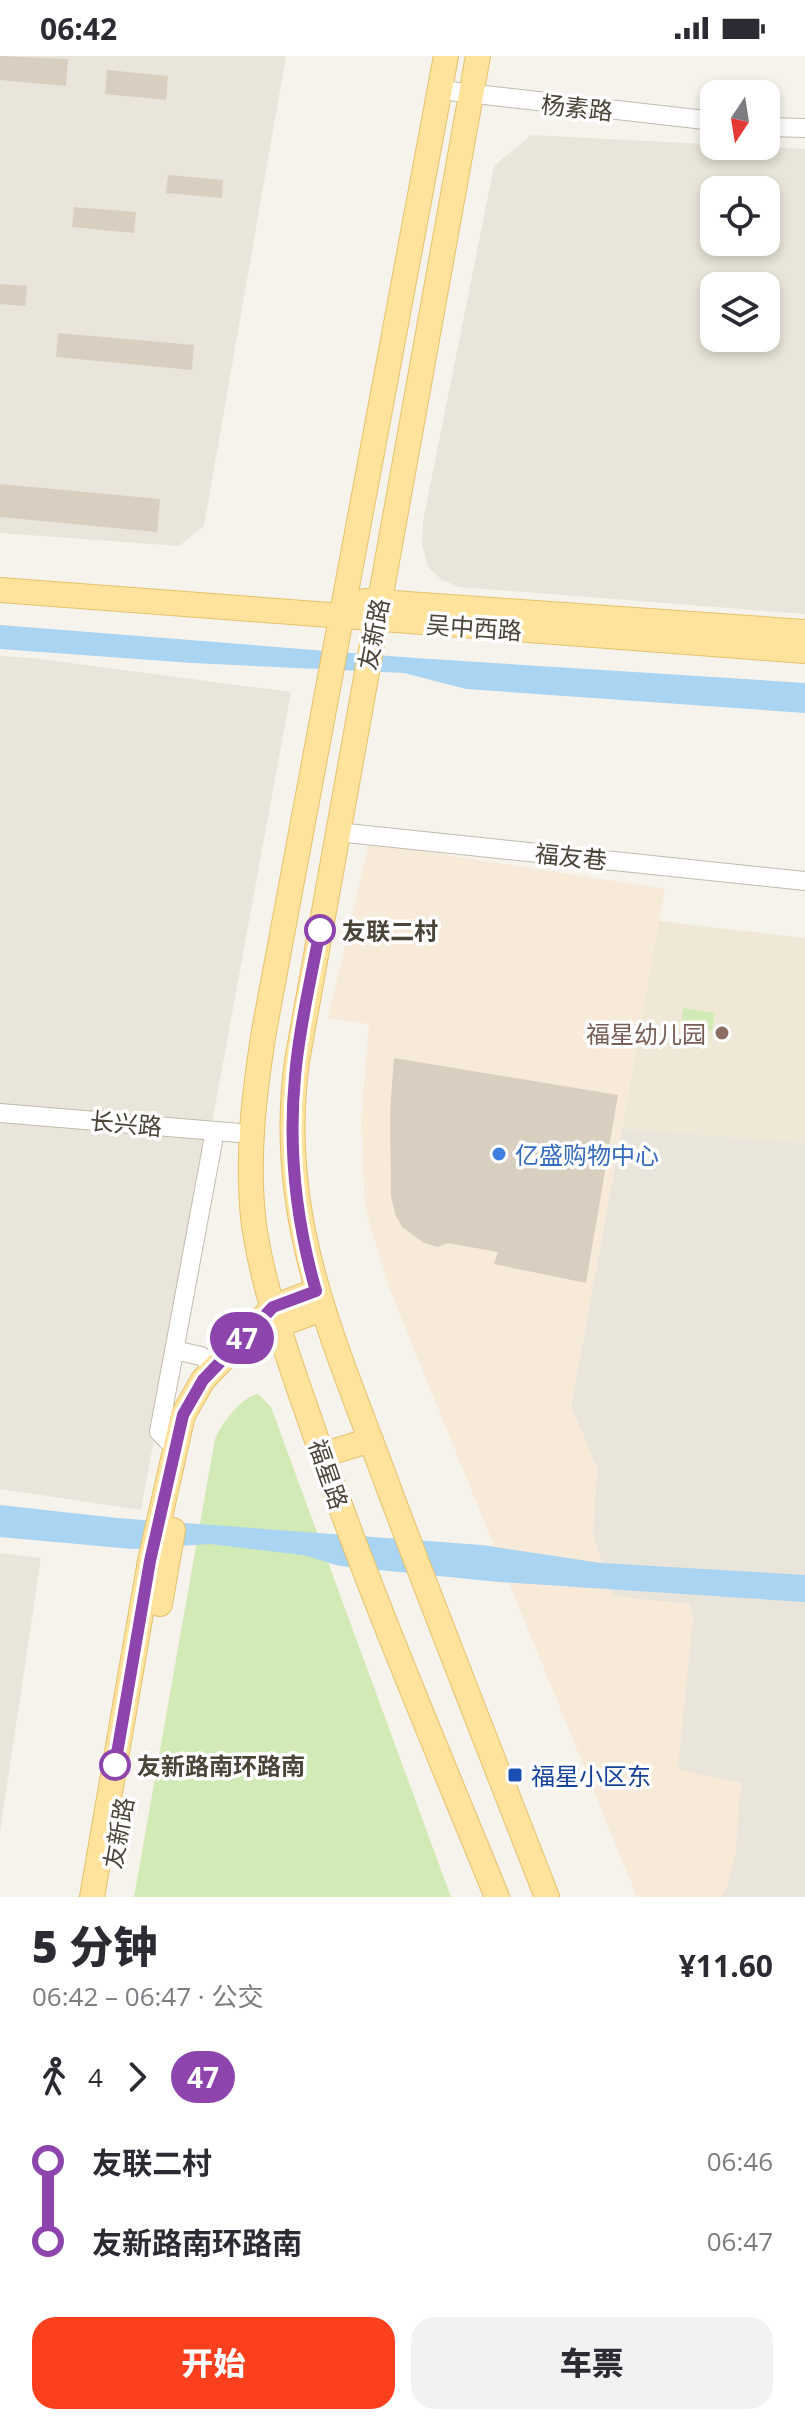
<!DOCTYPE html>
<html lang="zh">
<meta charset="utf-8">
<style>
:root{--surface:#fff;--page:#f2f2f3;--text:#2b2b33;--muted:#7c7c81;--accent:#fc3f1d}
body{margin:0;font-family:"Open Sans","Noto Sans SC",sans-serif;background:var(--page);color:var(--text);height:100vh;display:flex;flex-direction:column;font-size:30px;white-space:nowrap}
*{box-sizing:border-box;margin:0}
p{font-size:26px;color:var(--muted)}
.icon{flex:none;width:44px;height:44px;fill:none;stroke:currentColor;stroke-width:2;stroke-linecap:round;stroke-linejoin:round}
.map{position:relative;height:1841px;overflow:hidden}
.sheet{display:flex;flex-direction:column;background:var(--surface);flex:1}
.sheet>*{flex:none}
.badge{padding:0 16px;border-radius:26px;font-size:28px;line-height:52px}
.needle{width:52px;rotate:192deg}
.tools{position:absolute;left:700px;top:24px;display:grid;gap:16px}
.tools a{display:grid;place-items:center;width:80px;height:80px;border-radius:16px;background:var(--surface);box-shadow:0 4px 12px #0003;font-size:40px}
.map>.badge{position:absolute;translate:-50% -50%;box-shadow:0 0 0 4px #fff}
.legs{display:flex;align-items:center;gap:12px;height:88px;padding:0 32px;font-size:26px}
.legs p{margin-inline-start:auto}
.summary{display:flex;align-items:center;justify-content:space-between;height:136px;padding:0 32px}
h1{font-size:44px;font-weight:800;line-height:60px}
.primary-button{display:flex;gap:16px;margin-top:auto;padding:16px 32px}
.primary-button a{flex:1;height:92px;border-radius:24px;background:var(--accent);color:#fff;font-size:32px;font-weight:800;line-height:92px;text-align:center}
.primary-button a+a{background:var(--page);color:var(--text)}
ul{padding:0 32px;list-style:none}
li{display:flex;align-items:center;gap:28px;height:80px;font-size:30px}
li i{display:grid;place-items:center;width:12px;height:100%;margin:0 10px;background:currentColor}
li i::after{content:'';width:20px;height:20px;margin:-10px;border:6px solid;border-radius:50%;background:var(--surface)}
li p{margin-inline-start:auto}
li:first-child i{background:linear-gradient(#0000 50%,currentColor 0)}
li:last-child i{background:linear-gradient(currentColor 50%,#0000 0)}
.status{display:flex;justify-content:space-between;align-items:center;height:56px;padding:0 40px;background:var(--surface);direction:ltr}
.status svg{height:22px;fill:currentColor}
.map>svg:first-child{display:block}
</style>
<div class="status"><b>06:42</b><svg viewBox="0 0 49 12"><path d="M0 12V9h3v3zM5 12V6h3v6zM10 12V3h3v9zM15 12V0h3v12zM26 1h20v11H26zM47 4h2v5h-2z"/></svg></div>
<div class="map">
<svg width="805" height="1841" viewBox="0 0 805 1841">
<rect width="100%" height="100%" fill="#f6f3ec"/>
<path fill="#eae5da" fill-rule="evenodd" d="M 0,0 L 286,0 L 204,470 L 179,490 L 0,477 Z
M 531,79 L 805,93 L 805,558 L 459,531 L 442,524 L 428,511 L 422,488 L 423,465 L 494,110 ZM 766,134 L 766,186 L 714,186 L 714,134 ZM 766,230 L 766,282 L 714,282 L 714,230 Z
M 0,600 L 33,602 L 291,636 L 141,1454 L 0,1433 Z
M 622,1072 L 805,1087 L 805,1841 L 721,1841 L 728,1828 L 740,1727 L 677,1714 L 693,1562 L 689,1548 L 613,1541 L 593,1478 L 597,1413 L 571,1350 Z
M 0,1497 L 41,1502 L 0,1776 Z"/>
<path fill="#f7ead8" d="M 369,787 L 665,833 L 571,1350 L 597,1413 L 593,1478 L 613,1540 L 689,1548 L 693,1562 L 678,1713 L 741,1727 L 736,1794 L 728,1828 L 721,1841 L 637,1841 L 388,1229 L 365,1151 L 361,1065 L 369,968 L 328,962 Z"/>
<path fill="#efe8d6" d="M 659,865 L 805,882 L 805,1087 L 622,1072 Z"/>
<path fill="#d2eab5" d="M 683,952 L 715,957 L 712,975 L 681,970 Z
M 258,1338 L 271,1351 L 451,1841 L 134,1841 L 215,1383 C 222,1367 241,1341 258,1338 Z"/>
<path fill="#a9d4f2" d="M 0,569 L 415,602 L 805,627 L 805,657 L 466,633 L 404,617 L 192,607 L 0,593 Z
M 0,1449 L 117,1462 L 482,1489 L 601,1507 L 805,1519 L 805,1546 L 499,1526 L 340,1510 L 303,1499 L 210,1488 L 132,1493 L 0,1481 Z"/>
<path fill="#d8cfc1" d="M 0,0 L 68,3 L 66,30 L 0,24 Z
M 107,14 L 168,20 L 166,44 L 105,38 Z
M 168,119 L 223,124 L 222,142 L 166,137 Z
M 74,151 L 136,156 L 134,177 L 72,171 Z
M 0,228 L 27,230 L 25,250 L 0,248 Z
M 58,277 L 194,289 L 192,314 L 56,301 Z
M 0,428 L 160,443 L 157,476 L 0,461 Z
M 394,1002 L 618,1039 L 586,1227 L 494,1208 L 498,1196 L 448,1187 L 438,1191 L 424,1187 L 402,1171 L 395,1158 L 391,1140 L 390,1057 Z"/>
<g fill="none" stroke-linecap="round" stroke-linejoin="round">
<g stroke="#c2bbae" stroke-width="20">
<path id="minor" d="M 441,34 L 714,65
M 766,71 L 805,72
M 337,776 L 805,825
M 0,1057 L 252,1078
M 174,1294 L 201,1300 L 215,1311
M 174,1391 L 159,1376 L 215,1075"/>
</g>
<g stroke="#e6c16a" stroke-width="26">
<path id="major" d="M 446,0 L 264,975 C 254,1038 246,1105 254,1169 C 264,1238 290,1306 313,1373 C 367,1531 434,1686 497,1841
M 478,0 L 297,1005 C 275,1164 336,1288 389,1433 C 440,1569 494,1705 547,1841
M 0,534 L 805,595
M 365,545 L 805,576
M 268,1279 L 279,1269 L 322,1253
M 322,1399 L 371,1384
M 160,1548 L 173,1474
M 92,1841 L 150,1505 L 183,1359 L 203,1324 L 273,1251 L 316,1235"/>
</g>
<use href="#minor" stroke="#fff" stroke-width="18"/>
<use href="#major" stroke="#ffe39c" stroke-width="24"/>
</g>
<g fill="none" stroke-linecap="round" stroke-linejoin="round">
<g stroke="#fff" stroke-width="18">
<path id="line-1" d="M 115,1709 L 150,1505 L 183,1359 L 203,1324 L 273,1251 L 316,1235 C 296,1165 288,1094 295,1021 C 299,972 311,923 320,874"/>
</g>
<use href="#line-1" stroke="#8e44ad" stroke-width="12"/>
</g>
<g fill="#fff" stroke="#8e44ad" stroke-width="4">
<circle cx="320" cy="874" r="14"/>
<circle cx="115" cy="1709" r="14"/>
</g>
<circle fill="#8d6e63" stroke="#fff" stroke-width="3" cx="722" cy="977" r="8"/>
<circle fill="#3f7fe0" stroke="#fff" stroke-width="3" cx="499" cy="1098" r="8"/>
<rect fill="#1a4fb4" stroke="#fff" stroke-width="3" x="507" y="1711" width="16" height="16" rx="4"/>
<g text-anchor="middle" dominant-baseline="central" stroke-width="7" stroke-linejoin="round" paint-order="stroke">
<g font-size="24" fill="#4b4439" stroke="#fff">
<text transform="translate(577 51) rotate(6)">杨素路</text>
<text transform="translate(474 571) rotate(4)">吴中西路</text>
<text transform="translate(373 578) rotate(-79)">友新路</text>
<text transform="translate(571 800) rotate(6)">福友巷</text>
<text transform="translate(126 1067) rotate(5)">长兴路</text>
<text transform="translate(329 1418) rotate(71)">福星路</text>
<text transform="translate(118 1777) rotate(-80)">友新路</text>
</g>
<g font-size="24" font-weight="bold" fill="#4b4439" stroke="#fff" text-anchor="start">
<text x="342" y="874">友联二村</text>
<text x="137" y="1709">友新路南环路南</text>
</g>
<g font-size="24" fill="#785e54" stroke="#fff" text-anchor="end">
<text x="706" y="977">福星幼儿园</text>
</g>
<g font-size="24" fill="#366cbe" stroke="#fff" text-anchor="start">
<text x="515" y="1098">亿盛购物中心</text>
</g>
<g font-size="24" fill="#164399" stroke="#fff" text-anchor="start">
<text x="531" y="1719">福星小区东</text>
</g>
</g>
</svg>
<div class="tools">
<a><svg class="needle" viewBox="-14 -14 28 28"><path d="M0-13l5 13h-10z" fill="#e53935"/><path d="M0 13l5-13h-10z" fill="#7c7c81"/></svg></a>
<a><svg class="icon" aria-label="locate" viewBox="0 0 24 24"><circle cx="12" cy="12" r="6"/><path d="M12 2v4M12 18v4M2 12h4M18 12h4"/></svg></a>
<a><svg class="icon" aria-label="layers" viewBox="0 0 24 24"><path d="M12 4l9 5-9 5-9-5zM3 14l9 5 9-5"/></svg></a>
</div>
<b class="badge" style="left:242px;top:1282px;background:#8e44ad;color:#fff">47</b>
</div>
<section class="sheet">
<div class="summary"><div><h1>5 分钟</h1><p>06:42 – 06:47 · 公交</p></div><b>¥11.60</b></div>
<div class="legs"><svg class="icon" aria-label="walk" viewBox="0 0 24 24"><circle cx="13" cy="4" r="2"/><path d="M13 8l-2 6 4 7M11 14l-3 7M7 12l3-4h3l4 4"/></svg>4<svg class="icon" aria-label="forward" viewBox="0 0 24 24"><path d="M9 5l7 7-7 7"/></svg><b class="badge" style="background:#8e44ad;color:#fff">47</b></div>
<ul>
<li><i style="color:#8e44ad"></i><b>友联二村</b><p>06:46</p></li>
<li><i style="color:#8e44ad"></i><b>友新路南环路南</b><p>06:47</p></li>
</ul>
<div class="primary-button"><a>开始</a><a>车票</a></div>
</section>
